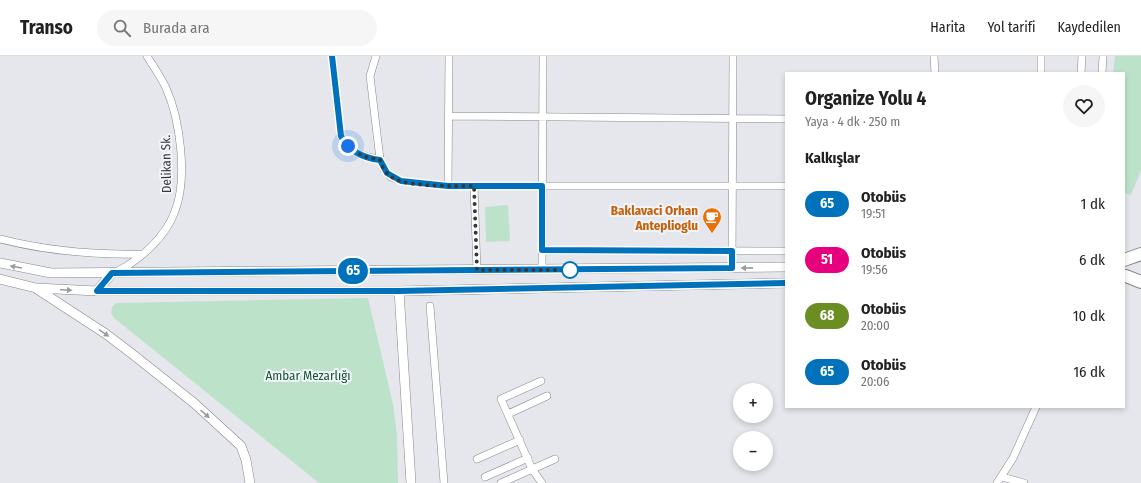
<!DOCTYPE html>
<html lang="tr">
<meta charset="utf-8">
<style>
:root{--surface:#fff;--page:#f6f6f6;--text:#222;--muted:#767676;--line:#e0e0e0}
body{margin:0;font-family:"Fira Sans Condensed",sans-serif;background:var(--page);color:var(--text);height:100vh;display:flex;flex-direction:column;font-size:15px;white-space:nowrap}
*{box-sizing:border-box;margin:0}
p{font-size:13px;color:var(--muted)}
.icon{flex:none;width:22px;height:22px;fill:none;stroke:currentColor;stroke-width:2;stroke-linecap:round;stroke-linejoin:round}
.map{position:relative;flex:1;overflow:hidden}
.sheet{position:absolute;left:785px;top:16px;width:340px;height:336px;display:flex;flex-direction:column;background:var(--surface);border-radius:0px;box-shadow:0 2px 6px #0003}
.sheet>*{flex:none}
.badge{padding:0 8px;border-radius:13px;font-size:14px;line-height:26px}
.buttons{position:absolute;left:733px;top:327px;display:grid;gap:8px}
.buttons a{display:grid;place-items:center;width:40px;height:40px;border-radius:50%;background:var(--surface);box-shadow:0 2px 6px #0003;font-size:20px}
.you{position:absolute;width:20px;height:20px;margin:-10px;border:3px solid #fff;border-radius:50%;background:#1a73e8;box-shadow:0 0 0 6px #1a73e833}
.map>.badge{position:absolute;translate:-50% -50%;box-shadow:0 0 0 2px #fff}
h2{padding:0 20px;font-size:15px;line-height:36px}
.round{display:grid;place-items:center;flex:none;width:42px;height:42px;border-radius:21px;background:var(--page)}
.head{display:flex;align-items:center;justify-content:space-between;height:68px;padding:0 20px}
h1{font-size:19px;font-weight:700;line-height:30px}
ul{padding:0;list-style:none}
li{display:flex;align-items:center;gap:12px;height:56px;padding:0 20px}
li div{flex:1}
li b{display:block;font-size:15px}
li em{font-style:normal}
li .badge{min-width:44px;font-weight:700;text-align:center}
header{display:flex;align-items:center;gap:24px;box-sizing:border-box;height:56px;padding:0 20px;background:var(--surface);border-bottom:1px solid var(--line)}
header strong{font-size:19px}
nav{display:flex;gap:22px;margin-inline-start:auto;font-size:14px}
.search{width:280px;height:36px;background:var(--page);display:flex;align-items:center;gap:10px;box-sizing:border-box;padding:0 14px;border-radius:22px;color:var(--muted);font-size:15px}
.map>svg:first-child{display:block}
</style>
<header>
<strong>Transo</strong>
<div class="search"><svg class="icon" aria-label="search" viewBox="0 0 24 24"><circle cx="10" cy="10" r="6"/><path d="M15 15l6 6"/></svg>Burada ara</div>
<nav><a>Harita</a><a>Yol tarifi</a><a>Kaydedilen</a></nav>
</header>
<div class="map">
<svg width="1141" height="427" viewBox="0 0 1141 427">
<rect width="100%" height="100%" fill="#e5e7ed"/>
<path fill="#bce3ca" d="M 1115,0 L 1141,0 L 1141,114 L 1131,139 L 1124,137 L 1124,17 L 1113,17 Z
M 508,149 L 510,185 L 486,186 L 485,151 Z
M 368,242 L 393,348 L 397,379 L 398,427 L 319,427 L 114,262 L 111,257 L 112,251 L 116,247 Z"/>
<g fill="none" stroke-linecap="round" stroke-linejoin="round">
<g stroke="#86878c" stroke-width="8">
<path id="minor" d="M 332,0 L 341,80 C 349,95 363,102 380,103
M 376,0 L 370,20 L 380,103 L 384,113 L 391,121 L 401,125 L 448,130 L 786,130
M 934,0 L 935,17
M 1041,17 L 1041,0
M 1081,17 L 1082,0
M 1102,17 L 1103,0
M 448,60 L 786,63
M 448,130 L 449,0
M 474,130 L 477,214
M 0,183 C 47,195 94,199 142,198
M 542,194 L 786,195
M 732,212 L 733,0
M 542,214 L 543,0
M 116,216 C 140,204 166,181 175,155 C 188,122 180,63 166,32 C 161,21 153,10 147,0
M 430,250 L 444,427
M 541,325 L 501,343 L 532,413 L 542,427
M 508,358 L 547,340
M 477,403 L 520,384
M 485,421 L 528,402
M 1002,421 L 1024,427
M 501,427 L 555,403
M 997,427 L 1013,402 L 1036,351"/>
</g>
<g stroke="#86878c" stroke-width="10">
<path id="tertiary" d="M 0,207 L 51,217 L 786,211
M 0,223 L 36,232 L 97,235 L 399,235 L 786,227
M 37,233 L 106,278 L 131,297 L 194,347 L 241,390 L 246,404 L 250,427
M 97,235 L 112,217
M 399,235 L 411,427"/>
</g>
<g stroke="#86878c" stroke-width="14">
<path id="trunk" d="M 1124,204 L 1141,198
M 1126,220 L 1141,226"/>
</g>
<use href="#minor" stroke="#fff" stroke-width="7"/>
<use href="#tertiary" stroke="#fff" stroke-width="9"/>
<use href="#trunk" stroke="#fff" stroke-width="12"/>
</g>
<defs><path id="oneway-solid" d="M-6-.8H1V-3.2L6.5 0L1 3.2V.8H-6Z"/></defs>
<g fill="#9a9b9c">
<use href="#oneway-solid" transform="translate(16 211) rotate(-170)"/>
<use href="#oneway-solid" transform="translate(747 212) rotate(179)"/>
<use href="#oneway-solid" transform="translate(66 234) rotate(3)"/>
<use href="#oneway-solid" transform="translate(104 277) rotate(34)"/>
<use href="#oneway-solid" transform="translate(205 358) rotate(42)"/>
</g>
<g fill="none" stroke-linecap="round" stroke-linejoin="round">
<g stroke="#fff" stroke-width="9">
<path id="line" d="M 332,0 L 341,80 C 349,95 363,102 380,104 L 387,117 L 401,125 L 448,130 L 542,130 L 542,194 L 732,195 L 732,212 L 112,217 L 97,235 L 399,235 L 786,227"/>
</g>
<use href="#line" stroke="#0072bc" stroke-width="6"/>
<path stroke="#363739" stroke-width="4" stroke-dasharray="0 7.2" d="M 348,90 L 362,100 L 380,104 C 382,112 387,119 395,123 C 411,131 455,130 474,130 L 477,214 L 570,214"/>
</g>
<defs>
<g id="cafe-pin" transform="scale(1)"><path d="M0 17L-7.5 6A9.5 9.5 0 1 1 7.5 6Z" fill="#e8710a" stroke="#f2f4fa"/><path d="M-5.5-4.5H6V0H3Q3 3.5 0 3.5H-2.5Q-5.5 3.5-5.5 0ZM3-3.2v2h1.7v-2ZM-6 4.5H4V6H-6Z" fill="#fff"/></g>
</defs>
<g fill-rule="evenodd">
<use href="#cafe-pin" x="712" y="161"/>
</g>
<circle fill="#fff" stroke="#0072bc" stroke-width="2" cx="570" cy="214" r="8"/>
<g text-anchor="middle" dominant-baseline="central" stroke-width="4" stroke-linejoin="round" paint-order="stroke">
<g font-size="13" fill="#363739" stroke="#f2f4fa">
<text transform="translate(166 108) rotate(-91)">Delikan Sk.</text>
</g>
<g font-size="13" font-weight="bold" fill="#c56008" stroke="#f2f4fa" text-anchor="end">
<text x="698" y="154">Baklavaci Orhan<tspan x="698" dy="15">Anteplioglu</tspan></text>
</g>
<g font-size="13" fill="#135735" stroke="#f2f4fa">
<text x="308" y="319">Ambar Mezarlığı</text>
</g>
</g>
</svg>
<div class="buttons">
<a>+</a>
<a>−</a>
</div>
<div class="you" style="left:348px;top:90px"></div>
<b class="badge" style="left:353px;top:215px;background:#0072bc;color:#fff">65</b>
<section class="sheet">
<div class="head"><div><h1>Organize Yolu 4</h1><p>Yaya · 4 dk · 250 m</p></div><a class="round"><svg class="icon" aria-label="heart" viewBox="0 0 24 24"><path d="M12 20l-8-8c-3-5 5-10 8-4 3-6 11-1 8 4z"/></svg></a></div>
<h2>Kalkışlar</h2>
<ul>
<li><span class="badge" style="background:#0072bc;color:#fff">65</span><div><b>Otobüs</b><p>19:51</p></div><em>1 dk</em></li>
<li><span class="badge" style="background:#e6007e;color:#fff">51</span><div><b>Otobüs</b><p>19:56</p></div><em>6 dk</em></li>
<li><span class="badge" style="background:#6b8e23;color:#fff">68</span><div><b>Otobüs</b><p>20:00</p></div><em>10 dk</em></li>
<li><span class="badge" style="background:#0072bc;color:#fff">65</span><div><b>Otobüs</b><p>20:06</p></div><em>16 dk</em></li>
</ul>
</section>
</div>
